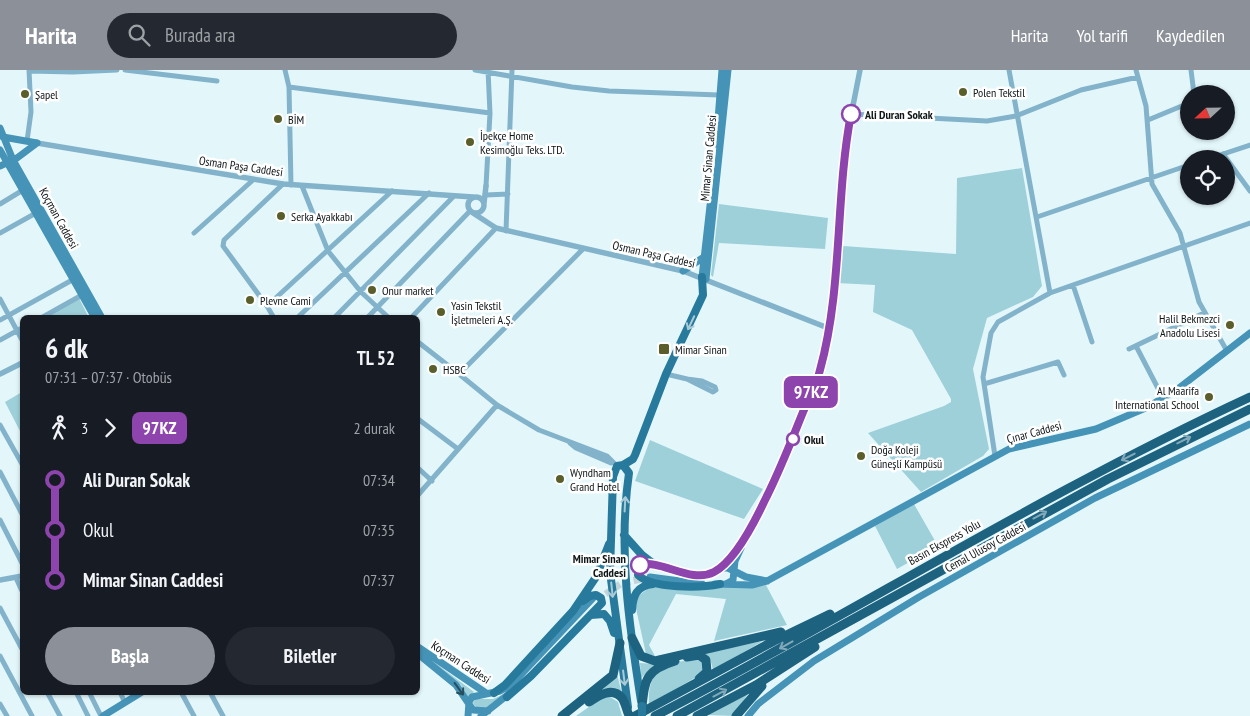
<!DOCTYPE html>
<html lang="tr">
<meta charset="utf-8">
<style>
:root{--surface:#171b24;--page:#242831;--text:#f1f3f6;--muted:#9ea1a6;--accent:#8c9099}
body{margin:0;font-family:"PT Sans Narrow",sans-serif;background:var(--page);color:var(--text);height:100vh;display:flex;flex-direction:column;font-size:19px;white-space:nowrap}
*{box-sizing:border-box;margin:0}
p{font-size:16px;color:var(--muted)}
.icon{flex:none;width:28px;height:28px;fill:none;stroke:currentColor;stroke-width:2;stroke-linecap:round;stroke-linejoin:round}
.map{position:relative;flex:1;overflow:hidden}
.drawer{position:absolute;left:20px;top:245px;width:400px;height:380px;display:flex;flex-direction:column;background:var(--surface);border-radius:8px;box-shadow:0 1px 4px #0004}
.drawer>*{flex:none}
.badge{padding:0 10px;border-radius:8px;font-size:18px;line-height:32px}
.needle{width:32px;rotate:248deg}
.tools{position:absolute;left:1180px;top:15px;display:grid;gap:10px}
.tools a{display:grid;place-items:center;width:55px;height:55px;border-radius:50%;background:var(--surface);box-shadow:0 1px 4px #0004;font-size:25px}
.map>.badge{position:absolute;translate:-50% -50%;box-shadow:0 0 0 2px #fff}
.legs{display:flex;align-items:center;gap:8px;height:55px;padding:0 25px;font-size:16px}
.legs p{margin-inline-start:auto}
.head{display:flex;align-items:center;justify-content:space-between;height:85px;padding:0 25px}
h1{font-size:28px;font-weight:700;line-height:38px}
.action{display:flex;gap:10px;margin-top:auto;padding:10px 25px}
.action a{flex:1;height:58px;border-radius:30px;background:var(--accent);color:#fff;font-size:20px;font-weight:700;line-height:58px;text-align:center}
.action a+a{background:var(--page);color:var(--text)}
ul{padding:0 25px;list-style:none}
li{display:flex;align-items:center;gap:18px;height:50px;font-size:19px}
li i{display:grid;place-items:center;width:8px;height:100%;margin:0 6px;background:currentColor}
li i::after{content:'';width:12px;height:12px;margin:-6px;border:4px solid;border-radius:50%;background:var(--surface)}
li p{margin-inline-start:auto}
li:first-child i{background:linear-gradient(#0000 50%,currentColor 0)}
li:last-child i{background:linear-gradient(currentColor 50%,#0000 0)}
header{display:flex;align-items:center;gap:30px;box-sizing:border-box;height:70px;padding:0 25px;background:var(--accent);color:#fff}
header strong{font-size:24px}
nav{display:flex;gap:28px;margin-inline-start:auto;font-size:18px}
.search{width:350px;height:45px;background:var(--page);display:flex;align-items:center;gap:12px;box-sizing:border-box;padding:0 18px;border-radius:28px;color:var(--muted);font-size:19px}
.map>svg:first-child{display:block}
</style>
<header>
<strong>Harita</strong>
<div class="search"><svg class="icon" aria-label="search" viewBox="0 0 24 24"><circle cx="10" cy="10" r="6"/><path d="M15 15l6 6"/></svg>Burada ara</div>
<nav><a>Harita</a><a>Yol tarifi</a><a>Kaydedilen</a></nav>
</header>
<div class="map">
<svg width="1250" height="646" viewBox="0 0 1250 646">
<rect width="100%" height="100%" fill="#e3f7fb"/>
<path fill="#9ed0da" d="M 1022,98 L 1042,216 L 1033,227 L 987,248 L 973,299 L 989,379 L 983,386 L 921,422 L 868,363 L 944,336 L 951,332 L 951,329 L 912,260 L 873,242 L 875,215 L 837,213 L 843,176 L 956,184 L 957,108 Z
M 719,134 L 828,148 L 825,179 L 719,173 L 713,207 L 711,205 Z
M 79,228 L 89,248 L 43,248 Z
M 22,322 L 22,365 L 5,332 Z
M 650,370 L 763,419 L 744,449 L 635,411 Z
M 914,434 L 938,476 L 897,499 L 875,456 Z
M 653,515 L 752,518 L 766,515 L 787,555 L 714,571 L 726,529 L 676,524 L 649,575 L 655,586 L 646,584 L 635,534 L 638,526 Z
M 763,571 L 713,600 L 710,588 L 704,583 Z
M 418,580 L 474,622 L 468,628 L 461,615 Z
M 696,589 L 703,593 L 704,601 L 698,606 L 649,635 C 647,600 664,593 696,589 Z
M 640,593 L 655,594 L 641,608 Z
M 617,604 L 622,624 L 610,618 L 603,619 Z
M 749,622 L 734,646 L 708,645 Z
M 502,625 L 486,638 L 476,638 L 473,633 L 475,629 L 493,629 Z
M 603,627 L 610,627 L 618,632 L 622,646 L 576,646 Z"/>
<g fill="none" stroke-linecap="round" stroke-linejoin="round">
<path stroke="#c3d5d9" stroke-width="7" stroke-dasharray="7 3.5" stroke-linecap="butt" d="M 597,530 L 620,514 L 645,508"/>
<path stroke="#83b3cb" stroke-width="5" d="M 125,0 L 217,11
M 285,0 L 289,17 L 291,115
M 475,0 L 572,17 L 609,21 L 719,25
M 1009,0 L 1050,223
M 1136,0 L 1146,36 L 1152,114 L 1180,163 L 1199,232 L 1227,281
M 1191,0 L 1194,24
M 29,1 L 73,2 L 117,0
M 289,17 L 490,43
M 851,44 L 987,51 L 1016,46 L 1081,20 L 1138,7
M 1148,50 L 1189,33
M 27,71 L 31,42 L 29,0
M 1223,84 L 1250,121
M 1208,89 L 1250,75
M 283,114 L 224,170 L 223,176 L 267,236 L 392,121
M 302,116 L 328,181 L 361,222 L 389,248
M 486,116 L 490,43 L 488,0
M 486,125 L 508,124
M 0,134 L 23,120
M 1037,147 L 1189,95
M 506,161 L 512,0
M 0,163 L 36,143
M 194,163 L 253,110
M 1073,215 L 1092,272
M 0,229 L 22,270
M 267,236 L 274,248
M 41,248 L 82,225
M 297,248 L 429,123
M 334,248 L 453,127
M 367,248 L 470,141
M 411,248 L 496,158
M 0,250 L 74,209
M 0,270 L 22,258
M 418,272 L 459,304 L 583,179
M 1136,276 L 1163,328
M 1129,279 L 1204,243
M 459,304 L 497,335 L 539,360 L 607,386 L 617,396
M 666,304 L 687,309 L 713,322 L 716,320 L 715,317 L 702,311 L 687,309
M 984,314 L 1058,292 L 1064,305
M 418,349 L 458,379
M 0,355 L 22,394
M 570,373 L 576,378 L 611,393
M 995,386 L 983,307 L 991,263 L 998,252 L 1050,223 L 1250,153
M 418,398 L 432,411
M 0,402 L 22,444
M 418,425 L 497,335
M 0,450 L 22,493
M 16,508 L 22,521
M 0,538 L 22,579
M 0,586 L 32,646
M 47,622 L 60,646
M 76,622 L 88,646
M 89,622 L 101,646
M 120,622 L 125,633
M 181,622 L 194,646
M 210,622 L 223,646
M 0,634 L 7,646"/>
<path stroke="#83b3cb" stroke-width="5.5" d="M 37,73 L 283,114 L 473,127
M468 135a8 8 0 1 1 16 0a8 8 0 1 1-16 0Z
M 484,133 L 486,116
M 473,143 L 496,158 L 683,201 L 828,258
M 0,304 L 22,293
M 750,460 L 777,407 L 820,301 L 832,234 L 849,56 L 860,0
M 0,510 L 22,506"/>
<path stroke="#4593b6" stroke-width="7" d="M 0,58 L 13,90 L 102,248
M 3,67 L 37,73
M 716,74 L 722,0
M 0,80 L 95,248
M 0,96 L 17,88 L 37,73
M 683,201 L 704,187
M 702,207 L 711,127
M 706,209 L 728,0
M 721,498 L 728,498 L 746,507 L 767,511
M 650,507 L 702,514
M 692,509 C 719,510 735,480 750,460
M 715,514 L 752,515 L 767,511 L 1009,379 L 1096,359 L 1148,337 L 1179,318 L 1250,263
M 726,514 L 733,510 L 735,491 L 741,478
M 418,577 L 486,623
M 418,584 L 456,615 L 473,640 L 488,641
M 103,646 L 142,622
M 468,646 L 469,632 L 472,627 L 500,621 L 512,614 L 593,528
M 481,646 L 510,623
M 748,646 L 758,634 L 814,591 L 919,527 L 1095,428 L 1250,354"/>
<path stroke="#287a9c" stroke-width="8" d="M 623,395 L 633,389 L 635,385 L 666,304 L 703,225 L 702,207
M 624,465 L 642,485 L 655,495
M 709,504 L 686,504 L 649,494 L 640,495 L 638,505 C 652,519 701,518 720,514
M 632,540 C 633,526 636,516 653,514
M 591,545 L 604,544 L 610,551 L 614,563
M 494,623 L 505,615 L 573,541 L 596,507 L 609,474
M 507,627 L 531,606 L 602,533 L 601,528 L 596,525 L 590,526 L 583,531
M 628,637 L 610,502 L 613,407 L 617,396 L 623,395 L 629,403 C 618,479 629,555 641,631"/>
<path stroke="#1d6380" stroke-width="9" d="M 632,568 L 641,586 L 655,591 L 781,562
M 687,587 L 699,585 L 706,590 L 707,602 L 699,609
M 589,632 C 598,626 612,616 622,628 C 625,632 626,638 628,643
M 642,636 C 645,609 646,600 675,591
M 562,646 L 613,605 L 620,573
M 635,646 L 774,571 L 830,544
M 655,646 C 855,542 1045,422 1250,327
M 677,646 L 1108,409 L 1250,339
M 697,646 L 756,615 L 815,577
M 736,646 L 762,616"/>
<path stroke="#287a9c" stroke-width="8" d="M 642,636 L 642,646"/>
</g>
<defs><path id="oneway-shaft" d="M-6 0H5M1.5-3L5.5 0L1.5 3" fill="none" stroke-width="1.6" stroke-linecap="round" stroke-linejoin="round" transform="scale(1.25)"/></defs>
<g stroke="#a9cad7">
<use href="#oneway-shaft" transform="translate(691 253) rotate(115)"/>
<use href="#oneway-shaft" transform="translate(625 434) rotate(-87)"/>
<use href="#oneway-shaft" transform="translate(612 520) rotate(84)"/>
<use href="#oneway-shaft" transform="translate(624 608) rotate(83)"/>
</g>
<g stroke="#83a9b9">
<use href="#oneway-shaft" transform="translate(1184 370) rotate(-26)"/>
<use href="#oneway-shaft" transform="translate(1128 387) rotate(153)"/>
<use href="#oneway-shaft" transform="translate(1040 445) rotate(-28)"/>
<use href="#oneway-shaft" transform="translate(786 575) rotate(151)"/>
<use href="#oneway-shaft" transform="translate(720 623) rotate(-28)"/>
</g>
<use stroke="#274e5f" href="#oneway-shaft" transform="translate(459 619) rotate(54)"/>
<g fill="none" stroke-linecap="round" stroke-linejoin="round">
<g stroke="#fff" stroke-width="11">
<path id="line-1" d="M 640,495 C 661,489 691,514 714,502 C 735,491 754,453 764,432 C 779,403 791,372 803,342 C 809,328 817,314 820,300 C 843,217 835,128 851,44"/>
</g>
<use href="#line-1" stroke="#8e44ad" stroke-width="8"/>
</g>
<g fill="#595e2b" stroke="#fff" stroke-width="2">
<circle cx="963" cy="22" r="5"/>
<circle cx="25" cy="24" r="5"/>
<circle cx="278" cy="49" r="5"/>
<circle cx="470" cy="72" r="5"/>
<circle cx="281" cy="146" r="5"/>
<circle cx="372" cy="220" r="5"/>
<circle cx="250" cy="230" r="5"/>
<circle cx="441" cy="242" r="5"/>
<circle cx="1230" cy="255" r="5"/>
<rect x="658" y="273" width="12" height="12" rx="2.5"/>
<circle cx="433" cy="299" r="5"/>
<circle cx="1209" cy="327" r="5"/>
<circle cx="861" cy="386" r="5"/>
<circle cx="560" cy="409" r="5"/>
</g>
<g fill="#fff" stroke="#8e44ad" stroke-width="2.5">
<circle cx="851" cy="44" r="9"/>
<circle cx="793" cy="369" r="6"/>
<circle cx="640" cy="495" r="9"/>
</g>
<g text-anchor="middle" dominant-baseline="central" stroke-width="5" stroke-linejoin="round" paint-order="stroke">
<g font-size="12" fill="#0e1517" stroke="#fff" text-anchor="start">
<text x="973" y="22">Polen Tekstil</text>
<text x="35" y="24">Şapel</text>
<text x="288" y="49">BİM</text>
<text x="480" y="65">İpekçe Home<tspan x="480" dy="14">Kesimoğlu Teks. LTD.</tspan></text>
<text x="291" y="146">Serka Ayakkabı</text>
<text x="382" y="220">Onur market</text>
<text x="260" y="230">Plevne Cami</text>
<text x="451" y="235">Yasin Tekstil<tspan x="451" dy="14">İşletmeleri A.Ş.</tspan></text>
<text x="1220" y="248" text-anchor="end">Halil Bekmezci<tspan x="1220" dy="14">Anadolu Lisesi</tspan></text>
<text x="675" y="279">Mimar Sinan</text>
<text x="443" y="299">HSBC</text>
<text x="1199" y="320" text-anchor="end">Al Maarifa<tspan x="1199" dy="14">International School</tspan></text>
<text x="871" y="379">Doğa Koleji<tspan x="871" dy="14">Güneşli Kampüsü</tspan></text>
<text x="570" y="402">Wyndham<tspan x="570" dy="14">Grand Hotel</tspan></text>
</g>
<g font-size="12" font-weight="bold" fill="#0e1517" stroke="#fff" text-anchor="start">
<text x="865" y="44">Ali Duran Sokak</text>
<text x="804" y="369">Okul</text>
<text x="626" y="488" text-anchor="end">Mimar Sinan<tspan x="626" dy="14">Caddesi</tspan></text>
</g>
<g font-size="12" fill="#0e1517" stroke="#fff">
<text transform="translate(708 88) rotate(-85)">Mimar Sinan Caddesi</text>
<text transform="translate(241 96) rotate(8)">Osman Paşa Caddesi</text>
<text transform="translate(59 148) rotate(61)">Koçman Caddesi</text>
<text transform="translate(654 184) rotate(13)">Osman Paşa Caddesi</text>
<text transform="translate(1034 362) rotate(-15)">Çınar Caddesi</text>
<text transform="translate(944 472) rotate(-29)">Basın Ekspress Yolu</text>
<text transform="translate(985 477) rotate(-29)">Cemal Ulusoy Caddesi</text>
<text transform="translate(461 592) rotate(33)">Koçman Caddesi</text>
</g>
</g>
</svg>
<div class="tools">
<a><svg class="needle" viewBox="-14 -14 28 28"><path d="M0-13l5 13h-10z" fill="#e53935"/><path d="M0 13l5-13h-10z" fill="#9ea1a6"/></svg></a>
<a><svg class="icon" aria-label="locate" viewBox="0 0 24 24"><circle cx="12" cy="12" r="6"/><path d="M12 2v4M12 18v4M2 12h4M18 12h4"/></svg></a>
</div>
<b class="badge" style="left:811px;top:322px;background:#8e44ad;color:#fff">97KZ</b>
<section class="drawer">
<div class="head"><div><h1>6 dk</h1><p>07:31 – 07:37 · Otobüs</p></div><b>TL 52</b></div>
<div class="legs"><svg class="icon" aria-label="walk" viewBox="0 0 24 24"><circle cx="13" cy="4" r="2"/><path d="M13 8l-2 6 4 7M11 14l-3 7M7 12l3-4h3l4 4"/></svg>3<svg class="icon" aria-label="forward" viewBox="0 0 24 24"><path d="M9 5l7 7-7 7"/></svg><b class="badge" style="background:#8e44ad;color:#fff">97KZ</b><p>2 durak</p></div>
<ul>
<li><i style="color:#8e44ad"></i><b>Ali Duran Sokak</b><p>07:34</p></li>
<li><i style="color:#8e44ad"></i><span>Okul</span><p>07:35</p></li>
<li><i style="color:#8e44ad"></i><b>Mimar Sinan Caddesi</b><p>07:37</p></li>
</ul>
<div class="action"><a>Başla</a><a>Biletler</a></div>
</section>
</div>
